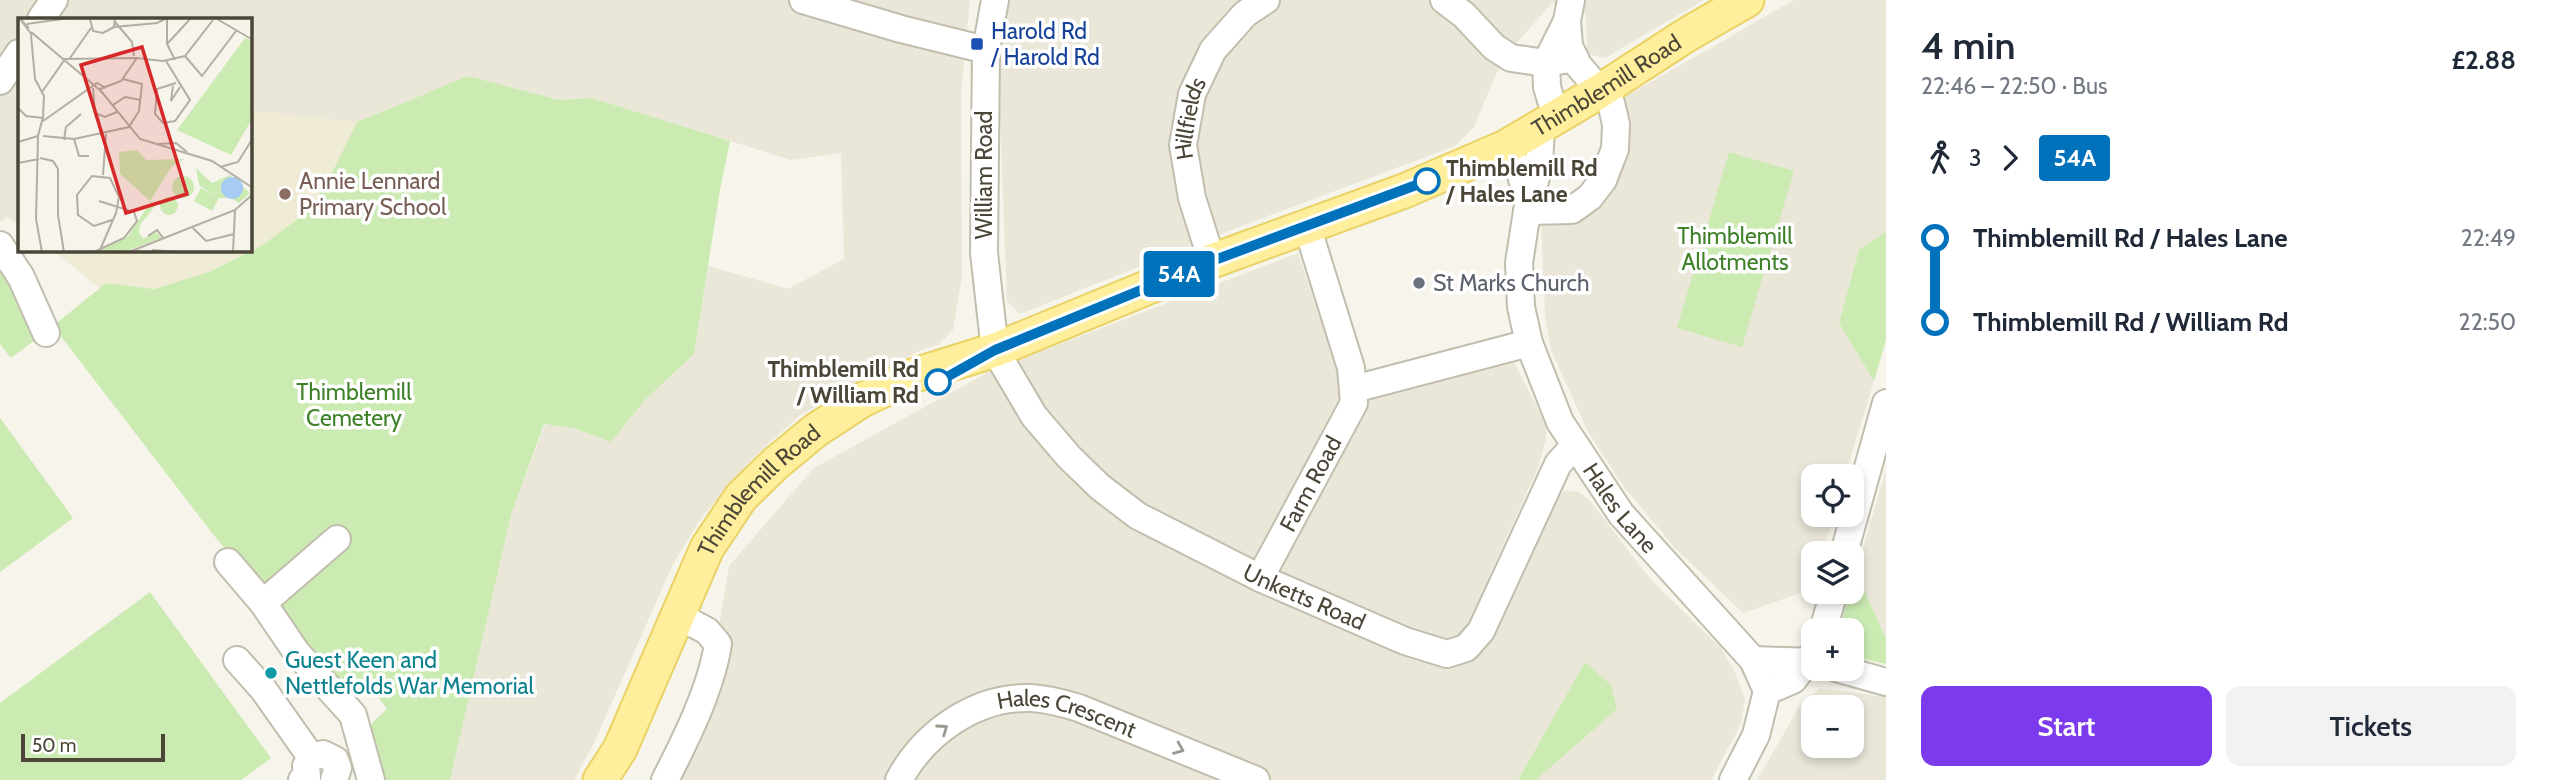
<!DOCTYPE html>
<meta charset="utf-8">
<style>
:root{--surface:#fff;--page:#f2f2f3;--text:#1f2937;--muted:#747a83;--accent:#7c3aed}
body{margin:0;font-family:Cabin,sans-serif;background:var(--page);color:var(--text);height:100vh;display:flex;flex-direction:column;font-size:26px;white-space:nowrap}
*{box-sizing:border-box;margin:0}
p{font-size:23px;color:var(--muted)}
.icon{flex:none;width:38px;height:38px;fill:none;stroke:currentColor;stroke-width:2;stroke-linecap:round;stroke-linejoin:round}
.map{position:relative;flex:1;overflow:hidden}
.sheet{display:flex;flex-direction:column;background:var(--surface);width:665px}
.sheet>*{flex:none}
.badge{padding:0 14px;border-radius:5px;font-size:24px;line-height:46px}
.fabs{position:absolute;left:1801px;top:464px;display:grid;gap:14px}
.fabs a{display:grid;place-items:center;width:63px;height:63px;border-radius:14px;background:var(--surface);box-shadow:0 4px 10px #0003;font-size:35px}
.scale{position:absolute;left:21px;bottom:18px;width:144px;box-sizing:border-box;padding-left:7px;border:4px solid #4b4638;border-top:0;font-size:19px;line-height:24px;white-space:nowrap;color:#4b4638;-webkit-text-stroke:5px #fff;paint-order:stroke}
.map>.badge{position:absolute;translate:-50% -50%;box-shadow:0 0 0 4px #fff}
.legs{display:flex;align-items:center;gap:10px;height:77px;padding:0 35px;font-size:23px}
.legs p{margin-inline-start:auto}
.headline{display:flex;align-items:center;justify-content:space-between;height:119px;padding:0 35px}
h1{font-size:38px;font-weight:600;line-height:52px}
.primary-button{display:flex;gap:14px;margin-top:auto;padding:14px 35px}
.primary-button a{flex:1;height:80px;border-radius:14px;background:var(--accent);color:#fff;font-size:28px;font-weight:600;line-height:80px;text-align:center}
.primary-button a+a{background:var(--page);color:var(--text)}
ul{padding:0 35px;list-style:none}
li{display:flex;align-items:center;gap:24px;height:84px;font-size:26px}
li i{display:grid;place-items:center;width:10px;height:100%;margin:0 9px;background:currentColor}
li i::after{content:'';width:18px;height:18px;margin:-9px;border:5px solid;border-radius:50%;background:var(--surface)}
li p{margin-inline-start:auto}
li:first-child i{background:linear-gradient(#0000 50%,currentColor 0)}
li:last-child i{background:linear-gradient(currentColor 50%,#0000 0)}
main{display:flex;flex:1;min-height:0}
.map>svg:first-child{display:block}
</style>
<main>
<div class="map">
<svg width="1886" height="780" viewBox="0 0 1886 780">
<rect width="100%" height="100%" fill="#f6f4eb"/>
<path fill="#eae7d9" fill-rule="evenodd" d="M 0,0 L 970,0 L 961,92 L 962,276 L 953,330 L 938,345 L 921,350 L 884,369 L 800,415 L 753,458 L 702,517 L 673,564 L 594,743 L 574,780 L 450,780 L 511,515 L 545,424 L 573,428 L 611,442 L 645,400 L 694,354 L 708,266 L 788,289 L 844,259 L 841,153 L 791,160 L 592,98 L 559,100 L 468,76 L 357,122 L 250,111 L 250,19 L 19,19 L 19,225 L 7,217 L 0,222 Z
M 1009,0 L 1704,0 L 1605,58 L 1587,54 L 1586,14 L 1552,3 L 1520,39 L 1496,74 L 1474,127 L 1455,146 L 1236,228 L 1020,314 L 1007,301 L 998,65 Z
M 1794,0 L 1886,0 L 1886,232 L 1859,249 L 1839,323 L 1874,381 L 1845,476 L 1813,476 L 1813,514 L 1834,515 L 1822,553 L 1813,553 L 1812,589 L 1743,613 L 1674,547 L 1624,487 L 1588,432 L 1551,350 L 1545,315 L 1541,224 L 1592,203 L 1623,98 Z
M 1298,253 L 1346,395 L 1514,362 L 1546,425 L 1546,439 L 1538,468 L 1490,574 L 1514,585 L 1556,496 L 1564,491 L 1579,492 L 1590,501 L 1652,581 L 1721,648 L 1735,672 L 1745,699 L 1741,724 L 1711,780 L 1536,780 L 1617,709 L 1585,662 L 1518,780 L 663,780 L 718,632 L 729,566 L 814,468 L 992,370 Z
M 1886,470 L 1886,639 L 1856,572 Z
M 1820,688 L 1886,697 L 1886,780 L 1757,780 L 1801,704 ZM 1852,707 L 1852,746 L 1813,746 L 1813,707 Z"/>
<path fill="#f0ebd5" d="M 250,111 L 357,122 L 330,177 L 309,211 L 261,246 L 209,272 L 154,289 L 106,283 L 99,288 L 53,250 L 250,250 Z"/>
<path fill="#cbebb3" d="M 468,76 L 559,100 L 592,98 L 730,141 L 720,190 L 694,354 L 645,400 L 611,442 L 573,428 L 544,424 L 511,515 L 450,780 L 382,780 L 370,728 L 373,722 L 387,709 L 371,688 L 358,695 L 344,692 L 280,610 L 284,596 L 276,579 L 265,582 L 248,576 L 212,533 L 53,326 L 106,283 L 154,289 L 209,272 L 261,246 L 309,211 L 330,177 L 357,122 Z
M 1729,152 L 1794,171 L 1742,347 L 1677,328 Z
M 1886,232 L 1886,340 L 1874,381 L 1839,323 L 1859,249 Z
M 0,262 L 43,334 L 11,358 L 0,344 Z
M 0,418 L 73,518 L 0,572 Z
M 1856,572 L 1886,639 L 1886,664 L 1852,656 L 1852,630 L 1839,630 Z
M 150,592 L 271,758 L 241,780 L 0,780 L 0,703 Z
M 1585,662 L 1611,685 L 1617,709 L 1536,780 L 1518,780 Z"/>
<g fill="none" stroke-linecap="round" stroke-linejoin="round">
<g stroke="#c2bead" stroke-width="30">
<g id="minor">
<path d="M 803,0 L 901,29 L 986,50"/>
<path id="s1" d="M 995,0 L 986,50 L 984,253 L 995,350 L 1034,416 L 1069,457 L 1100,487 L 1138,516 L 1260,578 L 1405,641 L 1447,654 L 1466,648 L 1481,631 L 1558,464 L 1575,445"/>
<path d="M 1444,0 L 1464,15 L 1494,47 L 1511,58 L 1546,63 L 1575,58"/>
<path d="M 41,19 L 54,0"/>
<path d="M 0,81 L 19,53"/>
<path d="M 1556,117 L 1547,87 L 1546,63 L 1567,21 L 1571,0"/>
<path id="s2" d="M 1541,125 L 1539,166 L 1527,211 L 1519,263 L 1521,307 L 1529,343 L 1560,422 L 1621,514 L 1753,660 L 1767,691 L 1756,735 L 1733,780"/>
<path d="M 1506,147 L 1520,172 L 1529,203"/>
<path d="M 1527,211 L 1572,210 L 1590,197 L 1603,180 L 1615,149 L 1616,124 L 1611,103 L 1578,65 L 1569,46 L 1567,21"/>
<path d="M 0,245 L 21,277 L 46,333"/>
<path id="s3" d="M 1212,261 L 1192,198 L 1183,145 L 1192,94 L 1213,50 L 1245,14 L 1266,0"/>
<path d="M 1354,389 L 1529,343"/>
<path d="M 1844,553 L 1886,403"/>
<path d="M 228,562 L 263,603 L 297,653 L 353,715 L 371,780"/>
<path id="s4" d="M 1260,578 L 1354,403 L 1351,368 L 1307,226"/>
<path d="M 263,603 L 337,539"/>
<path d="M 1823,630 L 1834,592"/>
<path d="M 237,660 L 263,689 L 311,757 L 323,754 L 335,760 L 338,768 L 334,780"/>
<path d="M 1753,660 L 1813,662"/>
<path d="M 1836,668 L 1886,682"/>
<path d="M 1767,691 L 1793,680 L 1813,654"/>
<path d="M 302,780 L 307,777 L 306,766 L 311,757"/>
<path d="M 665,780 C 686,739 711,689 718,644 L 707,631 L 679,616"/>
<path id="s5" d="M 899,780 C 924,733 976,696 1031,698 C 1048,699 1063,703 1079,708 L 1256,780"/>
</g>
</g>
<g stroke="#e9d266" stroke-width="37">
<g id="major">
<path id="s6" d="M 600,780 L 620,749 L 707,548 L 741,497 L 776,463 L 816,430 L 862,400 L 915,375 L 995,350 L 1212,261 L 1404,191 L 1506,147 L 1600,91 L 1688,34 L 1747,0"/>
</g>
</g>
<use href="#minor" stroke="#fff" stroke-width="26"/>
<use href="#major" stroke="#ffef9c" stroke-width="33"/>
</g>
<defs><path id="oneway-chevron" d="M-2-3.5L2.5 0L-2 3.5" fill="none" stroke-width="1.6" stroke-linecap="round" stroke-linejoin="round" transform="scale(1.75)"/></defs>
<g stroke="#9c9992">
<use href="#oneway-chevron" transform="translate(943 729) rotate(-35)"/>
<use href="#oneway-chevron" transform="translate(1179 749) rotate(22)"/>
</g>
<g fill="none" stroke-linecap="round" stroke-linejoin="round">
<g stroke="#fff" stroke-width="16">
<path id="line-1" d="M 938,382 L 995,350 L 1212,261 L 1427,181"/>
</g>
<use href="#line-1" stroke="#0072bc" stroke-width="10"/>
</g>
<rect fill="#1a4fb4" stroke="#fff" stroke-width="2.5" x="970" y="37" width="14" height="14" rx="3.5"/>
<g fill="#fff" stroke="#0072bc" stroke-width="3.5">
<circle cx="1427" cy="181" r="12"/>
<circle cx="938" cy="382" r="12"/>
</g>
<circle fill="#8d6e63" stroke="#fff" stroke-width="2.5" cx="285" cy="194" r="7"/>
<circle fill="#6b7280" stroke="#fff" stroke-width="2.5" cx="1419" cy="283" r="7"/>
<circle fill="#0f9aa8" stroke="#fff" stroke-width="2.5" cx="271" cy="673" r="7"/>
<g text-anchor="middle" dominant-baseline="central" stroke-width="7" stroke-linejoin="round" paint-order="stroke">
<g font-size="23" fill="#164399" stroke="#fff" text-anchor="start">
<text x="991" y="31">Harold Rd<tspan x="991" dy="26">/ Harold Rd</tspan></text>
</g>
<g font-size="23" fill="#4b4638" stroke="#fff">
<text stroke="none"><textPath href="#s6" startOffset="1283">Thimblemill Road</textPath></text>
<text stroke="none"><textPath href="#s3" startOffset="147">Hillfields</textPath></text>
<text transform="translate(984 175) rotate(-90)">William Road</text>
<text stroke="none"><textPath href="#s4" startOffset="107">Farm Road</textPath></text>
<text stroke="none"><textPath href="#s6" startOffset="334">Thimblemill Road</textPath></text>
<text stroke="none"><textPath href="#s2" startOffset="411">Hales Lane</textPath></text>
<text stroke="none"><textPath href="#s1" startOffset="758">Unketts Road</textPath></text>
<text stroke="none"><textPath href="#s5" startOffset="201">Hales Crescent</textPath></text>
</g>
<g font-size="23" font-weight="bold" fill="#4b4638" stroke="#fff" text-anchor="start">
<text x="1446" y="168">Thimblemill Rd<tspan x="1446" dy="26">/ Hales Lane</tspan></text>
<text x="919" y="369" text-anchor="end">Thimblemill Rd<tspan x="919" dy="26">/ William Rd</tspan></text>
</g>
<g font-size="23" fill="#785e54" stroke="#fff" text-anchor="start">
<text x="299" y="181">Annie Lennard<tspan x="299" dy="26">Primary School</tspan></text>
</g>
<g font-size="23" fill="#3e8128" stroke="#fff">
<text x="1735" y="236">Thimblemill<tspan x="1735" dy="26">Allotments</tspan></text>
<text x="354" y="392">Thimblemill<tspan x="354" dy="26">Cemetery</tspan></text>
</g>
<g font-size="23" fill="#5b616d" stroke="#fff" text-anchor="start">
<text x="1433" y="283">St Marks Church</text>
</g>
<g font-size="23" fill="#0d838f" stroke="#fff" text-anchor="start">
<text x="285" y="660">Guest Keen and<tspan x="285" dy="26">Nettlefolds War Memorial</tspan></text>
</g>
</g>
<g transform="translate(18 18)">
<rect width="234" height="234" fill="#f6f4eb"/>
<path d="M 227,20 L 234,23 L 234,101 L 213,137 L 159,112 ZM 119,132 L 128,142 L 166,141 L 154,148 L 132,183 L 102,156 L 101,134 ZM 178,150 L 194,165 L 212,157 L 232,175 L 221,185 L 213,180 L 201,180 L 194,193 L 176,183 L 183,170 L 197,178 L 181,167 ZM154 169a11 11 0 1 1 22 0a11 11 0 1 1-22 0ZM142 188a9 9 0 1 1 18 0a9 9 0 1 1-18 0ZM 133,183 L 137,188 L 122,207 L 121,215 L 125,221 L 138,214 L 144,220 L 105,234 L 79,234 L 110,218 Z" fill="#cbebb3"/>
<path d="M203 170a11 11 0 1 1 22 0a11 11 0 1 1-22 0Z" fill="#a7cbf4"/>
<path fill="none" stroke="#b2aea3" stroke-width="2" d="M 72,1 L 75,13 L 85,15 L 96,9 L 97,0M 149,1 L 149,26 L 157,42M 199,1 L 235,22M 97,4 L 114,24 L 116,38M 9,6 L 51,0M 96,9 L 139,5 L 149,0M 11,10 L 2,1 L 14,17M 13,14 L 83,73 L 122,121 L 194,143 L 235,170M 149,26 L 173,0M 167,38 L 184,58 L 218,13M 52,40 L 73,10M 148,43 L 172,82 L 157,103 L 145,105 L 137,96 L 139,71 L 158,65M 155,68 L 153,83 L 162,69M 75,70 L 77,95 L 87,99 L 99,94M 82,71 L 103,63 L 119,40 L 145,43 L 167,38 L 195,2M 24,74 L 47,41 L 119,40M 95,87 L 107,79 L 123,82M 0,90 L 8,98 L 25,100M 25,103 L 79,65 L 88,70M 20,118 L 18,201 L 24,234M 25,118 L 56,121 L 111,109 L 121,93 L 124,66 L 105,61M 56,121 L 61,138 L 71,138M 46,122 L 48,109 L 63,96M 0,124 L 20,118 L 25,99 L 26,78 L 17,61 L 13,17M 140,126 L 158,125 L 169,134M 22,140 L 35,143 L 40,151 L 40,197 L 46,234M 202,149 L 220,144 L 235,120M 85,157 L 88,116M 0,159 L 0,145 L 21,141M 175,210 L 188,223 L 216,216M 130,218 L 139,212 L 146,221M 82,232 L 98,195 L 101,179 L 92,160 L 74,158 L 59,177 L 60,197 L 76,208 L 94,202M 134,232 L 162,234M 76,234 L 106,220 L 119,203 L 116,194 L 81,183M 111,234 L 217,192 L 235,176M 215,234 L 217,192"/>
<path fill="#d62828" fill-opacity="0.15" stroke="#d62828" stroke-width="3.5" d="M 124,29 L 169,176 L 108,195 L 63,47 Z"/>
<rect width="234" height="234" fill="none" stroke="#4b4638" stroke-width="3.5"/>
</g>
</svg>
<div class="fabs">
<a><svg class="icon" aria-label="locate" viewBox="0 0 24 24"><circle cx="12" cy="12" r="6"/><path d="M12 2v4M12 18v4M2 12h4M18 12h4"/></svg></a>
<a><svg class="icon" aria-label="layers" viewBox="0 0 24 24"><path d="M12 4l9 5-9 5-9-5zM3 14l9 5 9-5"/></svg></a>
<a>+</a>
<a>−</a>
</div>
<div class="scale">50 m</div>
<b class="badge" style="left:1179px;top:274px;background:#0072bc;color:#fff">54A</b>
</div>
<section class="sheet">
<div class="headline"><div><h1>4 min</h1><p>22:46 – 22:50 · Bus</p></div><b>£2.88</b></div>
<div class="legs"><svg class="icon" aria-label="walk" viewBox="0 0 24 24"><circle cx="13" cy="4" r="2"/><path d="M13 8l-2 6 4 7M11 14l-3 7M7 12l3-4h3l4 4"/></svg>3<svg class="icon" aria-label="forward" viewBox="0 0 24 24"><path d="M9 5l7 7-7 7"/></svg><b class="badge" style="background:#0072bc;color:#fff">54A</b></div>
<ul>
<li><i style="color:#0072bc"></i><b>Thimblemill Rd / Hales Lane</b><p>22:49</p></li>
<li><i style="color:#0072bc"></i><b>Thimblemill Rd / William Rd</b><p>22:50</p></li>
</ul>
<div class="primary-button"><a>Start</a><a>Tickets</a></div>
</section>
</main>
